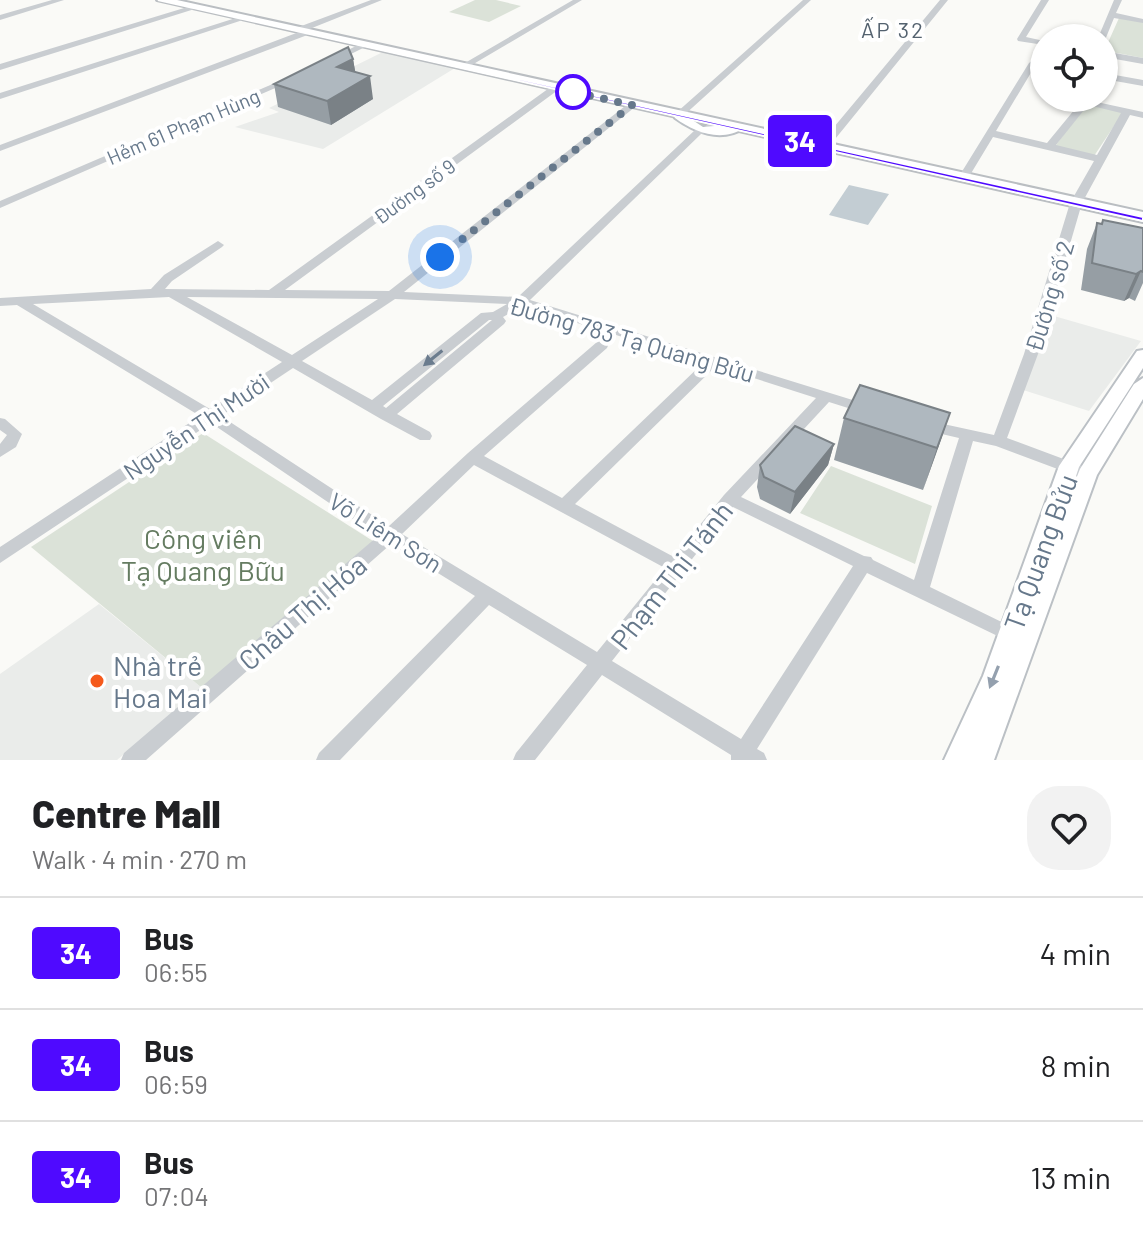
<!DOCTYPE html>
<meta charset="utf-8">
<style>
:root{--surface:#fff;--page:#f2f2f2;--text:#202124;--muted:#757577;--line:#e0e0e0}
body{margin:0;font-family:Barlow,sans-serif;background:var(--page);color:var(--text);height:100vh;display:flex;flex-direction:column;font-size:30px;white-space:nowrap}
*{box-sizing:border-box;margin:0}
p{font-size:26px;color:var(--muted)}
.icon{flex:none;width:44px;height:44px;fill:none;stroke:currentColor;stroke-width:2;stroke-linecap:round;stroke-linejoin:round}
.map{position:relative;height:760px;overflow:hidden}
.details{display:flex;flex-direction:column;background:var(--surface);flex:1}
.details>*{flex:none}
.badge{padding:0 16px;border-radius:6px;font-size:28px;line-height:52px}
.buttons{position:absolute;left:1030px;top:24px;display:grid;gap:16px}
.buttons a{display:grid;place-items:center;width:88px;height:88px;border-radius:50%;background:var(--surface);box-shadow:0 2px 6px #0004;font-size:40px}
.you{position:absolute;width:40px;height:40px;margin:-20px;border:6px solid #fff;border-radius:50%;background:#1a73e8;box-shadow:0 0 0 12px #1a73e833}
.map>.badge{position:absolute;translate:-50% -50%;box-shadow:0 0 0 4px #fff}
.round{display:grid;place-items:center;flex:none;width:84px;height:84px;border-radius:32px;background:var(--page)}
.summary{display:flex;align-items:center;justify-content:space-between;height:136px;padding:0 32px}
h1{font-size:38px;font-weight:800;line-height:60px}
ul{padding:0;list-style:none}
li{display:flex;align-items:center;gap:24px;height:112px;padding:0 32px;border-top:2px solid var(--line)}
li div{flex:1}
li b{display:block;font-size:30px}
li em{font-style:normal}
li .badge{min-width:88px;font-weight:700;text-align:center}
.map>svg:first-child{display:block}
</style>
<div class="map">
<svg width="1143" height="760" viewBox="0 0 1143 760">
<rect width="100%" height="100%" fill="#fafaf7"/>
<path fill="#eaecea" d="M 383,52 L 455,68 L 323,149 L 235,127 L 279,112 L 269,108 Z
M 1054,316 L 1141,341 L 1089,411 L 1020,389 Z
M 99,604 L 202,688 L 117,760 L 0,760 L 0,674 Z"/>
<path fill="#dbe2d8" d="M 475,0 L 496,0 L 521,6 L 489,22 L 449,12 Z
M 1119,18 L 1143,22 L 1143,58 L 1112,52 L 1106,47 Z
M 1086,103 L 1124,111 L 1094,156 L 1054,148 Z
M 203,433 L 373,541 L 202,688 L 31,547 Z
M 831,466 L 932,506 L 915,564 L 800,513 Z"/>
<path fill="#c3cdd3" d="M 849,185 L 889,194 L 868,225 L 829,215 Z"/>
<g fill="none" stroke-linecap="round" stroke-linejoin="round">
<g stroke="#bbc0c5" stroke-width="4">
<path id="secondary" d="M 679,111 L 703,127 L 738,124 L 744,128 C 721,143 694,132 675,118 L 673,115 Z
M 1143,350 L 1143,368 L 1079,467 L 1070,494 L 1080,469 L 1134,384 L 1143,378 L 1143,399 L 1097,475 L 994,760 L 944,760 L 983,676 L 1059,466 L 1137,351 Z"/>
</g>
<g stroke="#babec2" stroke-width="4">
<path id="primary" d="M 157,0 L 177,0 L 1143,212 L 1143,222 Z"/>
</g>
<path fill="#c9cdd1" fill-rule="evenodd" d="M 52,0 L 64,0 L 0,20 L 0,15 Z
M 371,0 L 382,0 L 307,30 L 311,32 L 310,34 L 0,151 L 0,145 L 299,32 L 295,30 L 296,28 Z
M 573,0 L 582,0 L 465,69 L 458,67 Z
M 803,0 L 811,0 L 682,117 L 676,117 L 676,113 Z
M 940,0 L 948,0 L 827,149 L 819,149 L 819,145 Z
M 1041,0 L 1049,0 L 1026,37 L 1044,41 L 1044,45 L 1018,41 L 1017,39 Z
M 1114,0 L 1122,0 L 1116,13 L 1143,19 L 1143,23 L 1114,18 L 1105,40 L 1098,38 Z
M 194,5 L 201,7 L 0,70 L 0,64 Z
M 242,16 L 249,18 L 0,99 L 0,93 Z
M 362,43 L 369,45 L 335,62 L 328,60 Z
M 1104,51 L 1143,58 L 1143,64 L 1104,57 Z
M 1033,60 L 1044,62 L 1044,68 L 1035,66 L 996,131 L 1047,143 L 1084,98 L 1094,98 L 1092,101 L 1143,112 L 1143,118 L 1130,115 L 1082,203 L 1038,354 L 1007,438 L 1093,470 L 1095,474 L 1093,478 L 1087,480 L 996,446 L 973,441 L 930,587 L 1020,631 L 1023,636 L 1020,641 L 1014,644 L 1008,641 L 867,573 L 757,749 L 764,753 L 767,760 L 731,760 L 731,755 L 602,675 L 535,760 L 513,760 L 516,753 L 587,665 L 489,605 L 340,760 L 316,760 L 319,753 L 475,596 L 391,544 L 146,760 L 121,760 L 124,753 L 378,536 L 211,423 L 0,563 L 0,547 L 200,416 L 17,305 L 0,306 L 0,298 L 151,289 L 164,275 L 218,241 L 224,245 L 222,247 L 172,281 L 165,289 L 269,290 L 552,86 L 558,86 L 558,90 L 285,290 L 389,291 L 629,103 L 635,103 L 635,107 L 404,292 L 518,297 L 695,130 L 705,127 L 711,120 L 717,120 L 719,122 L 711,131 L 701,134 L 530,300 L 872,406 L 874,409 L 872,412 L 867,414 L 829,402 L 741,497 L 864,556 L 871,557 L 873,560 L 914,580 L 959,438 L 920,429 L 918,425 L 925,420 L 994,435 L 1024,354 L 1070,203 L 1094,161 L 993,137 L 967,180 L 959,180 L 958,178 L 1029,63 ZM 1088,105 L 1121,113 L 1097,155 L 1056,145 ZM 169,297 L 282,362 L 210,409 L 33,304 ZM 187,297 L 378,299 L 292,355 ZM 395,299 L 507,304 L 493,312 L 481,313 L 372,400 L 302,361 ZM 522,306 L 600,330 L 600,337 L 597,342 L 468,453 L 389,526 L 221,416 L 293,368 L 381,419 L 420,440 L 430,440 L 432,436 L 430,432 L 397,414 L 504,324 L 506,321 L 503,317 ZM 489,320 L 492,320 L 386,408 L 383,406 ZM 613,334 L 703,363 L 562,498 L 484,456 L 607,348 ZM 716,366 L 816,398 L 724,495 L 674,557 L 575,504 ZM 474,465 L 665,568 L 597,652 L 402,534 ZM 733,507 L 853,566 L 741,739 L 612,661 Z
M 1104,73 L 1143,80 L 1143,86 L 1104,79 Z
M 289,77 L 296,79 L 0,208 L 0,201 Z
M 0,418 L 5,419 L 22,434 L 16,447 L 0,457 L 0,444 L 7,435 L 0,430 Z"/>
<use href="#secondary" fill="#fff" fill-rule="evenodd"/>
<use href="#primary" fill="#fff" fill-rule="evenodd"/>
</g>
<path fill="#969ea4" d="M 353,59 L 355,72 L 373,99 L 331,125 L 278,107 L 274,84 Z
M 1097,223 L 1143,228 L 1143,283 L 1135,301 L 1129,298 L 1124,301 L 1081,290 L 1087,249 Z
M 950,413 L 923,490 L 834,460 L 844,418 Z
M 834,444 L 828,465 L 790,514 L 760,499 L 757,487 L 760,465 Z"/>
<path fill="#7a8186" d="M 353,59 L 357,81 L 337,67 Z
M 370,76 L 373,99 L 331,125 L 327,101 Z
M 1141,271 L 1129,298 L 1124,301 L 1136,274 Z
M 950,413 L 936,454 L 923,490 L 937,448 Z
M 834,444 L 828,465 L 790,514 L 795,492 Z"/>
<path fill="#afb8bf" stroke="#7a8186" stroke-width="2" d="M 348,47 L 353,59 L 337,67 L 370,76 L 327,101 L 274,84 Z
M 1103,220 L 1143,228 L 1143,272 L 1141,271 L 1136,274 L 1092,263 L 1097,223 L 1102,224 Z
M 860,385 L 950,413 L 937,448 L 844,418 Z
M 795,426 L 834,444 L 795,492 L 764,477 L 760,465 Z"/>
<defs><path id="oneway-solid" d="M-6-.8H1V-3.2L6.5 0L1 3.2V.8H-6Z" transform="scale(2)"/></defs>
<use fill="#6b7c8e" href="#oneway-solid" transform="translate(433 358) rotate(141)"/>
<use fill="#94a0ae" href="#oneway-solid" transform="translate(994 677) rotate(112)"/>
<path fill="#4f0aff" stroke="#fff" stroke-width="2" d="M 158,0 L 162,0 L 1143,217 L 1143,221 Z"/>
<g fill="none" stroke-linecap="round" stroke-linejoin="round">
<path stroke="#66788b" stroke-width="8" stroke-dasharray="0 14.4" d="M 440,257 L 632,105 L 573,92"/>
</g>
<circle fill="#fff" stroke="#4f0aff" stroke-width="4" cx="573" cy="92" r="16"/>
<circle fill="#f55a1c" stroke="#fff" stroke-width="3" cx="97" cy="681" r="8"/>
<g text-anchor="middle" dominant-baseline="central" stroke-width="8" stroke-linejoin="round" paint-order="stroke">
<g font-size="20" fill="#66788b" stroke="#fff">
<text transform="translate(183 126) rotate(-23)">Hẻm 61 Phạm Hùng</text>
<text transform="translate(414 191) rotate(-36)">Đường số 9</text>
</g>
<g font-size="22" letter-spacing="2" fill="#54626f" stroke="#fff">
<text x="893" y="29">ẤP 32</text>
</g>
<g font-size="24" fill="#66788b" stroke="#fff">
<text transform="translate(1049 296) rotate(-73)">Đường số 2</text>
<text transform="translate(632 339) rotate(16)">Đường 783 Tạ Quang Bửu</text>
<text transform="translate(196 426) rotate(-34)">Nguyễn Thị Mười</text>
<text transform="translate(386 532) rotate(32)">Võ Liêm Sơn</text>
</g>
<g font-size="28" fill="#657c61" stroke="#fff">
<text x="203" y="538">Công viên<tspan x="203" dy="32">Tạ Quang Bữu</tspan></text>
</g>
<g font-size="28" fill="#66788b" stroke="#fff">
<text transform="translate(1040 552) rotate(-70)">Tạ Quang Bửu</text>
<text transform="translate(671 575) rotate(-52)">Phạm Thị Tánh</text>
<text transform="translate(302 612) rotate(-41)">Châu Thị Hóa</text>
</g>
<g font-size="28" fill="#66788b" stroke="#fff" text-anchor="start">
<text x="113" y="665">Nhà trẻ<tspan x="113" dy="32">Hoa Mai</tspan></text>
</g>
</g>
</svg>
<div class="buttons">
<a><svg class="icon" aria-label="locate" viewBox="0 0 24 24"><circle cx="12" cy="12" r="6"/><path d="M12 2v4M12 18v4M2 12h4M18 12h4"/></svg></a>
</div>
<div class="you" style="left:440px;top:257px"></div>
<b class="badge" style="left:800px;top:141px;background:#4f0aff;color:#fff">34</b>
</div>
<section class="details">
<div class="summary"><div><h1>Centre Mall</h1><p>Walk · 4 min · 270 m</p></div><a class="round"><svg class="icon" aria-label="heart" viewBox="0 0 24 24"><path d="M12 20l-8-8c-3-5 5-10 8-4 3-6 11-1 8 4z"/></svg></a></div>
<ul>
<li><span class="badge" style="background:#4f0aff;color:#fff">34</span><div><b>Bus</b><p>06:55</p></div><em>4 min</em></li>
<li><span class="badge" style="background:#4f0aff;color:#fff">34</span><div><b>Bus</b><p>06:59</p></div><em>8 min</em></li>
<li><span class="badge" style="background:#4f0aff;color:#fff">34</span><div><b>Bus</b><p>07:04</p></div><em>13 min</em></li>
</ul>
</section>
